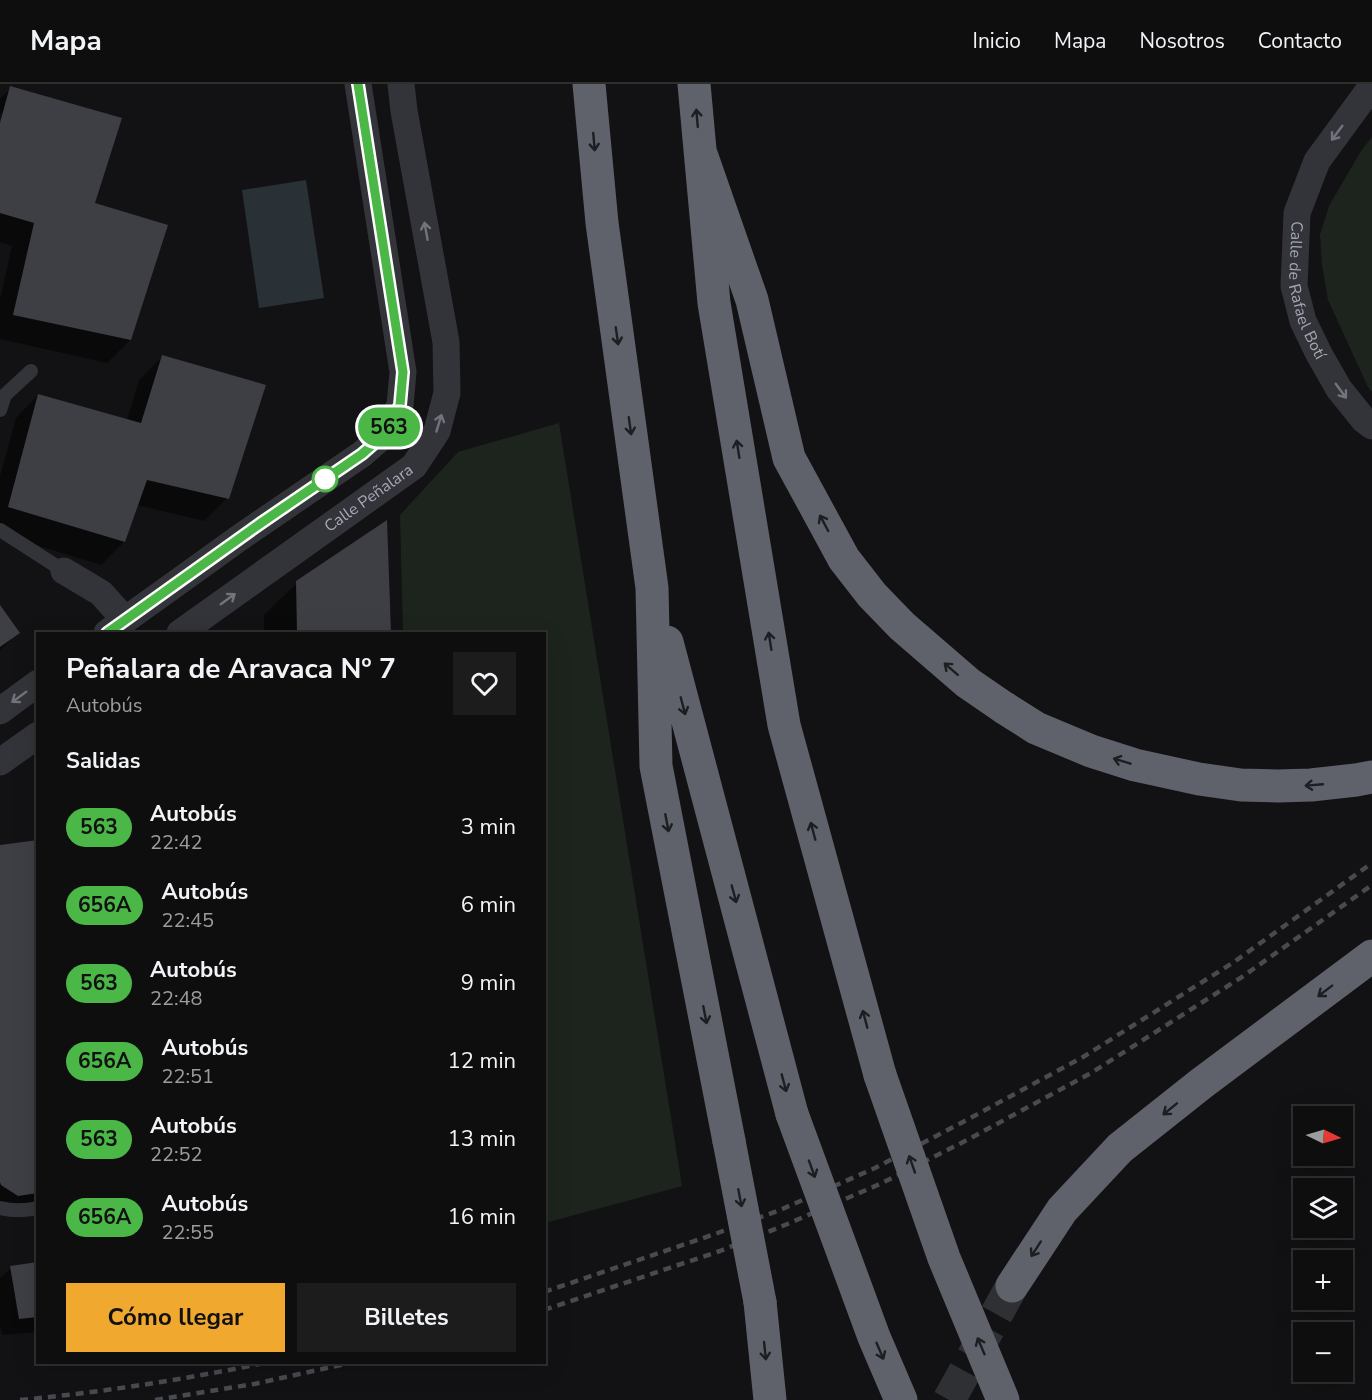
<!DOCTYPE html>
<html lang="es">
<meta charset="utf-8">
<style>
:root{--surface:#0e0e0f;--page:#1c1c1d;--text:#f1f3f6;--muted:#9b9c9e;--line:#2e2e2f;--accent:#f0a82e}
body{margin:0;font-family:"Nunito Sans",sans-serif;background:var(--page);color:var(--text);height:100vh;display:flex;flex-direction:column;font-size:22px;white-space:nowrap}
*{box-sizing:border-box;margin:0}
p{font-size:20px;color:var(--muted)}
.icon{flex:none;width:33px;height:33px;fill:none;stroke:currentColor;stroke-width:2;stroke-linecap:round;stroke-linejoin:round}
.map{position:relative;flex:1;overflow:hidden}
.panel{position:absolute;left:36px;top:548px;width:510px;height:732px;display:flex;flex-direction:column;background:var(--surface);border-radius:0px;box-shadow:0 6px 24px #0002,0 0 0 2px var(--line)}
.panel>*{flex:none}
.badge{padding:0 12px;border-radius:20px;font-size:21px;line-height:39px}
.needle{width:39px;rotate:95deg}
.buttons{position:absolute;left:1293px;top:1022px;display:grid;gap:12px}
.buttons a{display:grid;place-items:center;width:60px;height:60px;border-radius:0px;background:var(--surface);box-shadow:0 6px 24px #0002,0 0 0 2px var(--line);font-size:30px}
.map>.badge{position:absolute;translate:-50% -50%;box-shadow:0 0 0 3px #fff}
h2{padding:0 30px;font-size:22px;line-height:54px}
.round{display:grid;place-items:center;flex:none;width:63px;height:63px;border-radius:0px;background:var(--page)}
.headline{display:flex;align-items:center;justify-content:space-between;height:102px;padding:0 30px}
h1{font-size:28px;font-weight:700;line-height:45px}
.primary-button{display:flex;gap:12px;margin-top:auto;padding:12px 30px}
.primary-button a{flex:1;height:69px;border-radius:0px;background:var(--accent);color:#111;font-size:24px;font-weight:700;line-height:69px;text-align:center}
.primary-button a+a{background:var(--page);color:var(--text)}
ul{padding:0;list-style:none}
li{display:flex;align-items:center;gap:18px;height:78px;padding:0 30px}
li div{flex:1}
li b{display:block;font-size:22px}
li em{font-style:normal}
li .badge{min-width:66px;font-weight:700;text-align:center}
header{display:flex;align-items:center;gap:36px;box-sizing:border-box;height:84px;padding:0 30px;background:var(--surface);border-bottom:2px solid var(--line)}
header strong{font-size:28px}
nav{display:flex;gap:33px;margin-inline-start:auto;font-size:21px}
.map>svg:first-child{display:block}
</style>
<header>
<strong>Mapa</strong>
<nav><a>Inicio</a><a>Mapa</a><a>Nosotros</a><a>Contacto</a></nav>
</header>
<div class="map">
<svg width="1372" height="1316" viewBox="0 0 1372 1316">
<rect width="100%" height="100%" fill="#121214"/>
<path fill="#1d241d" d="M 1372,53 L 1372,308 L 1368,303 L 1328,216 L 1322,181 L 1320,151 L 1329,122 L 1361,67 Z
M 559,339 L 682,1102 L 545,1139 L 544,549 L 403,549 L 400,431 L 458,368 Z"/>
<path fill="#293137" d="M 306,96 L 324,214 L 259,224 L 242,106 Z"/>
<path fill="#0007" d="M 11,4 L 93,120 L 130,256 L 107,279 L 0,255 L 0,215 L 12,162 L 0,158 L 0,45 L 4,29 L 1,29 L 0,34 L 0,15 Z
M 162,273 L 227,414 L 204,437 L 137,421 L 124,458 L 101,481 L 0,450 L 0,392 L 16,334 L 38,311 L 127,336 L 139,296 Z
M 297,499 L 390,549 L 264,549 L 264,531 Z
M 0,523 L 18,549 L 0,566 Z
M 38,758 L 38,1122 L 0,1129 L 0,763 Z
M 38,1179 L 38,1248 L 2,1251 L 0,1240 L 0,1194 L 11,1184 Z"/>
<path fill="#3e3f44" d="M 10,2 L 122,34 L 95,119 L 168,141 L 131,256 L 13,231 L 34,139 L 0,129 L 0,39 Z
M 162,271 L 266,301 L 229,415 L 147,396 L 125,458 L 8,423 L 38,310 L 141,339 Z
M 387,436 L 391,549 L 297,549 L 296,497 Z
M 0,521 L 20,549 L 0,563 Z
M 38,756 L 38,1109 L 18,1112 L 1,1101 L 0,1098 L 0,761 Z
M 38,1178 L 38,1233 L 19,1235 L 10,1182 Z"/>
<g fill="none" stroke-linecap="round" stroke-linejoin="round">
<path stroke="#2f3034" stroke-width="33" stroke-dasharray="33 16" stroke-linecap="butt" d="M 949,1316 L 1012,1202"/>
<path stroke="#333439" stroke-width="14" d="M 0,326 L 5,311 L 31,287
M 0,446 L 64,487
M 0,1124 C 13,1127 25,1127 38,1124"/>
<g stroke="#333439" stroke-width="27">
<path id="s1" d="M 1372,2 L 1317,77 L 1297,129 L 1294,202 L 1303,237 L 1319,270 L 1339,305 L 1364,336 L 1372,342"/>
<path d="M 64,487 L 101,509 L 125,536"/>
<path d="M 107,549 L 242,452 L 362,370 L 386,349 L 400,321 L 403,288 L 358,0"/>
<path id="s2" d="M 180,549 L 414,382 L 437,347 L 447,309 L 446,258 L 404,27 L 401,0"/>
<path d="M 0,627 L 38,599"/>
<path d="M 0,678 L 38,651"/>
</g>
<path stroke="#5f626a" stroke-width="33" d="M 589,0 L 602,139 L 652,504 L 656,682 L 729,1057
M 694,0 L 714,219 L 784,641 L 880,991
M 700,67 L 752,216 L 789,374 L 844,475 L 872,511 L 902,542 L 968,599 L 1003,623 L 1036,644 L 1091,667 L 1135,681 L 1199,695 L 1241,701 L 1278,702 L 1311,701 L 1356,696 L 1372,693
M 667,558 L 792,1030
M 1012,1202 L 1062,1126 L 1120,1064 L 1202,999 L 1372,872
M 760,1218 L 770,1316"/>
<path stroke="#484a50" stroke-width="4.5" stroke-dasharray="8 6" stroke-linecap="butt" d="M 544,1208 L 715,1150 L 780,1126 L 875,1084 L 963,1038 L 1083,973 L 1234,878 L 1372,779
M 544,1226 L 720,1167 L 785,1141 L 880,1100 L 969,1055 L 1091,989 L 1242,893 L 1372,801
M 20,1316 C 104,1308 187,1295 269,1278
M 155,1316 L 254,1300 L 354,1278"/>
<path stroke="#5f626a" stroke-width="33" d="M 880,991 L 944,1174 L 1003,1316
M 792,1030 L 874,1253 L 901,1316
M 729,1057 L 760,1218"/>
</g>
<defs><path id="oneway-shaft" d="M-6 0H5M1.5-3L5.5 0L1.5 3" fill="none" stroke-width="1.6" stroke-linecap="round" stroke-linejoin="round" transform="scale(1.5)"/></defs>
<g stroke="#1d1e21">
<use href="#oneway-shaft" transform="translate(697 34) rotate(-95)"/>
<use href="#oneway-shaft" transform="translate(594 58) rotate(85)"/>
<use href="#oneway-shaft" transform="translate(617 252) rotate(82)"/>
<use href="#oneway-shaft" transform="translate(630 342) rotate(82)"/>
<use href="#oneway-shaft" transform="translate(738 365) rotate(-99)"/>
<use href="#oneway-shaft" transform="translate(824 439) rotate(-118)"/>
<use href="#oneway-shaft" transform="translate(770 557) rotate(-99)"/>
<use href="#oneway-shaft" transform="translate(951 585) rotate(-139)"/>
<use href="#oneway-shaft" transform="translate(683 622) rotate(75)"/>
<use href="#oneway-shaft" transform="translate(1122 677) rotate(-163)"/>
<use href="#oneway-shaft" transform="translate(1314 701) rotate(175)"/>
<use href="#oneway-shaft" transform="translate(667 739) rotate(79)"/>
<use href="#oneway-shaft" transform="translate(813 747) rotate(-105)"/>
<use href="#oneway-shaft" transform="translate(734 810) rotate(75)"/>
<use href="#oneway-shaft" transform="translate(1325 907) rotate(143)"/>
<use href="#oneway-shaft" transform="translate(705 931) rotate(79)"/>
<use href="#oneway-shaft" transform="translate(865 935) rotate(-105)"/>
<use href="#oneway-shaft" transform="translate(784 999) rotate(75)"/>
<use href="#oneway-shaft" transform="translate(1170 1025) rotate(141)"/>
<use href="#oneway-shaft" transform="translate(912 1080) rotate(-109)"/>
<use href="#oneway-shaft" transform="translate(812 1085) rotate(70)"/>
<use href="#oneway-shaft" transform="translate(740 1114) rotate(79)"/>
<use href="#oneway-shaft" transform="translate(1036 1165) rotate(123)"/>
<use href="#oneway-shaft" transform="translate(981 1262) rotate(-113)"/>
<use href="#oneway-shaft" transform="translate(765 1267) rotate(84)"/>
<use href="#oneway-shaft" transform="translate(880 1267) rotate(67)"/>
</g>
<g stroke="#71747d">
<use href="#oneway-shaft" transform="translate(1337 49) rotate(127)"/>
<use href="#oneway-shaft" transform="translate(426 147) rotate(-100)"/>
<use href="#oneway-shaft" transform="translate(1341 307) rotate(54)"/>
<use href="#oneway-shaft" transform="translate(439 339) rotate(-73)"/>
<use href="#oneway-shaft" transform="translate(228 515) rotate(-36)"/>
<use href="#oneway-shaft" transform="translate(19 613) rotate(144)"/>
</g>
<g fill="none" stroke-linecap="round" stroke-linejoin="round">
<g stroke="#fff" stroke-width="14">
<path id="line" d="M 107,549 L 261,439 L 362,370 L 386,349 L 400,321 L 403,288 L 358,0"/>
</g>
<use href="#line" stroke="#4ab747" stroke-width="9"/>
</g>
<circle fill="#fff" stroke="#4ab747" stroke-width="3" cx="325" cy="395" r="12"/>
<g text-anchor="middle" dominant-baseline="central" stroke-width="4.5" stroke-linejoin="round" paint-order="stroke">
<g font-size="16" fill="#a4a9b4" stroke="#0d0d0f">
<text stroke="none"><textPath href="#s1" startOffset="228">Calle de Rafael Botí</textPath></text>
<text stroke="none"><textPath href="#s2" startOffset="232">Calle Peñalara</textPath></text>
</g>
</g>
</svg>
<div class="buttons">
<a><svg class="needle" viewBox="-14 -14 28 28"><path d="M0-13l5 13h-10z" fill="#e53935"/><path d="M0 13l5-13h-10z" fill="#9b9c9e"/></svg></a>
<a><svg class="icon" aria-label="layers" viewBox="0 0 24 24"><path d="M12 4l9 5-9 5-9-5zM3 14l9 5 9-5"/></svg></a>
<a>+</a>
<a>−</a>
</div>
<b class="badge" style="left:389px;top:343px;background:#4ab747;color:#111">563</b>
<section class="panel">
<div class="headline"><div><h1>Peñalara de Aravaca Nº 7</h1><p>Autobús</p></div><a class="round"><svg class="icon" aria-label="heart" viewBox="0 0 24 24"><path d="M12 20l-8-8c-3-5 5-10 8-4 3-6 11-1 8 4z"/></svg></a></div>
<h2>Salidas</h2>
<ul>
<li><span class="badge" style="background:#4ab747;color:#111">563</span><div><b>Autobús</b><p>22:42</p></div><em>3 min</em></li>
<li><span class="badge" style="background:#4ab747;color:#111">656A</span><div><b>Autobús</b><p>22:45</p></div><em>6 min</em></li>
<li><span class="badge" style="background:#4ab747;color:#111">563</span><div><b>Autobús</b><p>22:48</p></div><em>9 min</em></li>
<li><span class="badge" style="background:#4ab747;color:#111">656A</span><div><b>Autobús</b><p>22:51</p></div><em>12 min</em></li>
<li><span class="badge" style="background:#4ab747;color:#111">563</span><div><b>Autobús</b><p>22:52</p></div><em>13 min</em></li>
<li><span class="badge" style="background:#4ab747;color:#111">656A</span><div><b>Autobús</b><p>22:55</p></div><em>16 min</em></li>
</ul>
<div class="primary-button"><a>Cómo llegar</a><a>Billetes</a></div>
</section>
</div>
